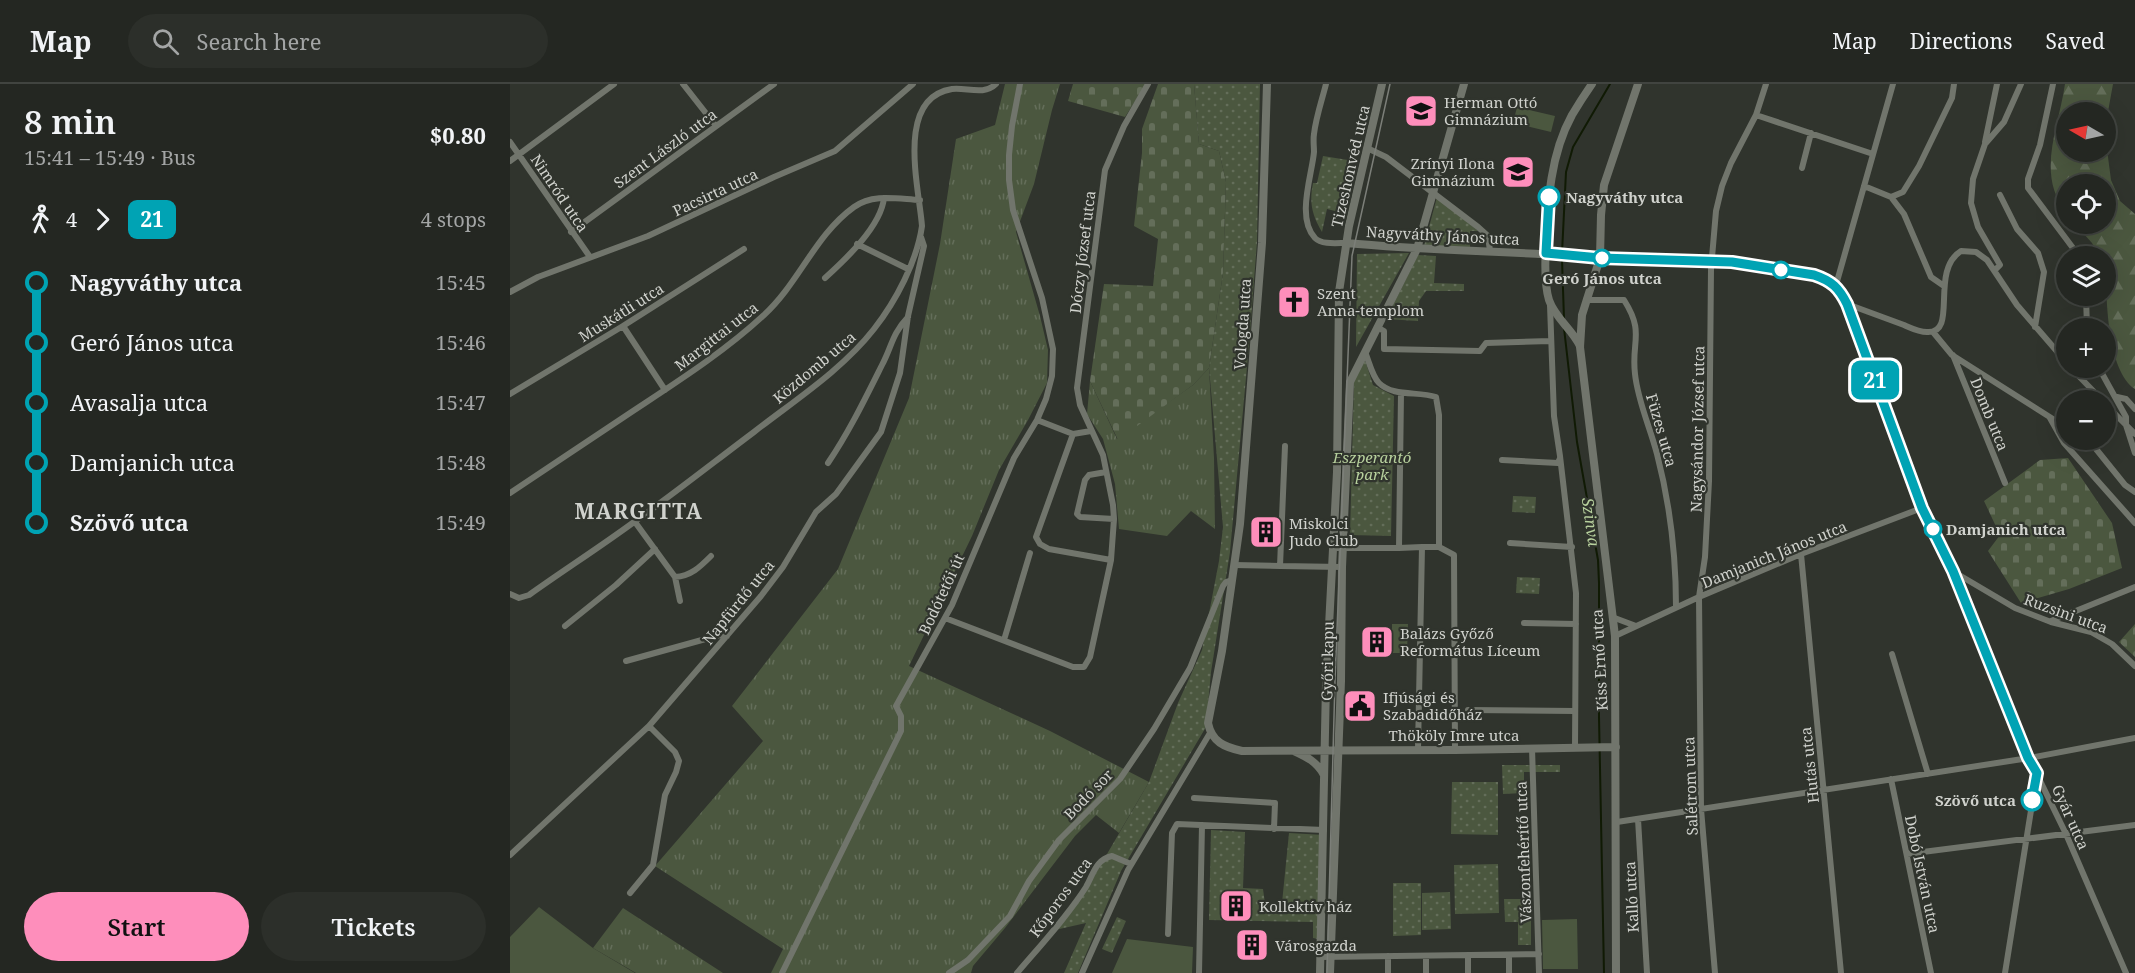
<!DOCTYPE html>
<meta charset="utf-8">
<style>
:root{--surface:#242722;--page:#2c2f2a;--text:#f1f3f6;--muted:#a3a5a5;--line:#414440;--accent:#fe8ebb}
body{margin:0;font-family:"Noto Serif",serif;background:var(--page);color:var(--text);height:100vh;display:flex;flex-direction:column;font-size:22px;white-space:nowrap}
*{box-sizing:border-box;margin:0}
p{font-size:20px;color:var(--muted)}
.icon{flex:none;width:33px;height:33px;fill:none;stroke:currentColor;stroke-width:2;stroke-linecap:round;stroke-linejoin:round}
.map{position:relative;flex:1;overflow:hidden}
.panel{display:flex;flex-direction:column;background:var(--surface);width:510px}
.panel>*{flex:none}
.badge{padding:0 12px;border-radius:9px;font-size:21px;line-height:39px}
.needle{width:39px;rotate:279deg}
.controls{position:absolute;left:1546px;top:18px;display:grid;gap:12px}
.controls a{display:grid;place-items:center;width:60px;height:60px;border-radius:50%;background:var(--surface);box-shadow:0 6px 24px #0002,0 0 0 2px var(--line);font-size:30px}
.map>.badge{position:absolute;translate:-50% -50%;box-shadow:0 0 0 3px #fff}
.legs{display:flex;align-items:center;gap:9px;height:66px;padding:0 24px;font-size:20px}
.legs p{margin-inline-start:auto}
.summary{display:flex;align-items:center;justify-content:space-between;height:102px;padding:0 24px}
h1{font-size:33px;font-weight:600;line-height:45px}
.action{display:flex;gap:12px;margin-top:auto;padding:12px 24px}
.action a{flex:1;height:69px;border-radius:36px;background:var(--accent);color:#111;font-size:24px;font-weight:600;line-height:69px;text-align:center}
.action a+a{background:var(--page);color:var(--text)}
ul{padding:0 24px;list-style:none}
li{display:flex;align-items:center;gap:21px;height:60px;font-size:22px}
li i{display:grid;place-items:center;width:9px;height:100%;margin:0 8px;background:currentColor}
li i::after{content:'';width:15px;height:15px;margin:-8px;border:4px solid;border-radius:50%;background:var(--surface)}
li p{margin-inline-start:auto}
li:first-child i{background:linear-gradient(#0000 50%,currentColor 0)}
li:last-child i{background:linear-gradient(currentColor 50%,#0000 0)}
header{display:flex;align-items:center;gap:36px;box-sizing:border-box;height:84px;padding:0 30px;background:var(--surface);border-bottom:2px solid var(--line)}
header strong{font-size:28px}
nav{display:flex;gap:33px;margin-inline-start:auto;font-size:21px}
.search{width:420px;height:54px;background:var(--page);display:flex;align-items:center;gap:15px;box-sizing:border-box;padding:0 21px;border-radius:33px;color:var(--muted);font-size:22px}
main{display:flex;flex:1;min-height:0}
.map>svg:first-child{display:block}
</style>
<header>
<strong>Map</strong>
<div class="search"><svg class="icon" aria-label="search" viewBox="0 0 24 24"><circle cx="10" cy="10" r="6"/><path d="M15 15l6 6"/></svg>Search here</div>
<nav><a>Map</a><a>Directions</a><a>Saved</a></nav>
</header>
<main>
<section class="panel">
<div class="summary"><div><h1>8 min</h1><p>15:41 – 15:49 · Bus</p></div><b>$0.80</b></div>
<div class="legs"><svg class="icon" aria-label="walk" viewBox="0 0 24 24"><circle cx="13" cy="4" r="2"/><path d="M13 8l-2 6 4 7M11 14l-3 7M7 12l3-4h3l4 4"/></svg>4<svg class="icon" aria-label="forward" viewBox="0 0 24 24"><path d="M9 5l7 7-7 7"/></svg><b class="badge" style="background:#00a3b4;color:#fff">21</b><p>4 stops</p></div>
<ul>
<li><i style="color:#00a3b4"></i><b>Nagyváthy utca</b><p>15:45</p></li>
<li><i style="color:#00a3b4"></i><span>Geró János utca</span><p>15:46</p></li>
<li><i style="color:#00a3b4"></i><span>Avasalja utca</span><p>15:47</p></li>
<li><i style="color:#00a3b4"></i><span>Damjanich utca</span><p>15:48</p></li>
<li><i style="color:#00a3b4"></i><b>Szövő utca</b><p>15:49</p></li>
</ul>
<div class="action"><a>Start</a><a>Tickets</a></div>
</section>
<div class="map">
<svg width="1625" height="889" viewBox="0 0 1625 889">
<defs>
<pattern id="grass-tufts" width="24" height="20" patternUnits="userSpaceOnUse" patternTransform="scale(1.5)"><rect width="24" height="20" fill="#4b573f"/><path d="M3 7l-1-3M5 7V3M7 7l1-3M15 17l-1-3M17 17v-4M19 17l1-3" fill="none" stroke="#646e5a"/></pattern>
<pattern id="forest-firs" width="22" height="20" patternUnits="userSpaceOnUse" patternTransform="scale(1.5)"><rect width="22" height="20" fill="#4b573f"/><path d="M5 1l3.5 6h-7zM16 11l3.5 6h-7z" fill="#646e5a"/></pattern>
<pattern id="cemetery-stones" width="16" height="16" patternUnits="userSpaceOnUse" patternTransform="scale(1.5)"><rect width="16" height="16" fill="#4b573f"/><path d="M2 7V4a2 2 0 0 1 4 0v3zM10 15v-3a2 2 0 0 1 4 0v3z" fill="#646e5a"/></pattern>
<pattern id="park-dots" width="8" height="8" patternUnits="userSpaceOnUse" patternTransform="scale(1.5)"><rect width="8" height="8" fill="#4b573f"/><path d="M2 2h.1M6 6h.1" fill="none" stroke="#646e5a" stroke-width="1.8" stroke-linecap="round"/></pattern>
</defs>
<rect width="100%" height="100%" fill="#30342d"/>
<path fill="url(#grass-tufts)" d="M 495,0 L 550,0 L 542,26 L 524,100 L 506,148 L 530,232 L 538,266 L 537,299 L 518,336 L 489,386 L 462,452 L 399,582 L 540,647 L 639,698 L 609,749 L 586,731 L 565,752 L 495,844 L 463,882 L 461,889 L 261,889 L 273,865 L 145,782 L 253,657 L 222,622 L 328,485 L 399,314 L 430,160 L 446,55 L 485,41 Z
M 699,284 L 704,374 L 705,445 L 681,427 L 657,452 L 609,445 L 605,400 L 593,355 L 577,330 L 580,297 L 607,355 L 683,301 Z
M 113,824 L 213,889 L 126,889 L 83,864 Z"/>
<path fill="url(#forest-firs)" d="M 1555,0 L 1603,0 L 1597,33 L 1596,52 L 1596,28 L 1557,28 L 1557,68 L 1596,68 L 1596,58 L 1601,96 L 1610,117 L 1625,130 L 1625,305 C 1595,285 1596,205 1596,172 L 1589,172 L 1582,159 L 1565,140 L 1596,140 L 1596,100 L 1557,100 L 1557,129 C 1525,91 1549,43 1555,0 Z"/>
<path fill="url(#cemetery-stones)" d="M 563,0 L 636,0 L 615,33 L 558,17 Z
M 648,0 L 684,0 L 689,60 L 709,67 L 716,98 L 713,189 L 699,284 L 683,301 L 608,356 L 580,297 L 594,200 L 643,202 L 648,155 L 624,142 L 632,69 L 632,45 Z
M 1558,374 L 1602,439 L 1612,484 L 1559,505 L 1511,519 L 1478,467 L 1490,451 L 1474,417 L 1530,376 Z
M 1625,540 L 1625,573 L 1609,558 Z"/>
<path fill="url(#park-dots)" d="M 684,0 L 750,0 L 747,158 L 739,261 L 720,468 L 701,588 L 696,643 L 611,787 L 568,889 L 554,889 L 576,839 L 545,846 L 583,794 L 639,698 L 668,619 L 692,566 L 709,477 L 713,443 L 699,284 L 713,189 L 716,98 L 709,67 L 689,60 Z
M 813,72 L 844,77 L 833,129 L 817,125 L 812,148 C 802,131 799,119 803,99 L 807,99 Z
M 927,113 L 968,147 L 960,147 L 960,163 L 914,162 Z
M 899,169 L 846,263 L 847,170 Z
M 908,171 L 926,172 L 924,199 L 954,200 L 954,207 L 916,207 L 909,217 L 908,237 L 876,235 Z
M 855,276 L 863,301 L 884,312 L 881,452 L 840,451 L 844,297 Z
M 1003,412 L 1026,413 L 1025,429 L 1002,428 Z
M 1007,493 L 1030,494 L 1029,510 L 1006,509 Z
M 992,681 L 1050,681 L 1050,688 L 1014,688 L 1014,709 L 993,710 Z
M 942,698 L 988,698 L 988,751 L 941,750 Z
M 701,746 L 735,748 L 733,804 L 753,805 L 756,827 L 771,829 L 779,749 L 814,751 L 808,855 L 803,854 L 803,838 L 699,836 Z
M 988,780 L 989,829 L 945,830 L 944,781 Z
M 883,799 L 911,799 L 911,851 L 883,852 Z
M 940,808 L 941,845 L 912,846 L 912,809 Z
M 994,815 L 1021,815 L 1021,861 L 1008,861 L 1008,838 L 995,838 Z
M 607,833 L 616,837 L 602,869 L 592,865 Z"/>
<path fill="#4b573f" d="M 1007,23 L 1045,32 L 1041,48 L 1003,39 Z
M 882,540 L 898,540 L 897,569 L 882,569 Z
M 29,823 L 83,864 L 125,889 L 0,889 L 0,853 Z
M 1067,835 L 1068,885 L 1033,885 L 1032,836 Z
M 617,855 L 683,863 L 682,889 L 602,889 Z"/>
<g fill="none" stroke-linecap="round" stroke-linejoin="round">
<path stroke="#101a04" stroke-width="2" d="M 1052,169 L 1056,88 L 1063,63 L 1100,0
M 1052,175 L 1054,235
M 1054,244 L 1067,358 L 1088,476 L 1089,499 L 1089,633 L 1094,889"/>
<path stroke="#71756c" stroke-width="6" d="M 173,0 L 206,42
M 816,0 C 812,16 806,33 804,50 C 803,56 804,62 804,68 C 802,91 786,134 805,154 C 812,161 827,159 836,159
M 1543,0 L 1530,61 L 1518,95 L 1518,104 L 1569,172
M 1246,31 L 1363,70
M 0,58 L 80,173
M 1475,58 L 1487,0
M 857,64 L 876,73 L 968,143 L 978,152 L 980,167
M 0,77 L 104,0
M 1292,84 L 1301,49
M 1354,102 L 1381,113 L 1394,130 L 1421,193 L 1434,202
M 1490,111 L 1507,145 L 1528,169 L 1534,188 L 1525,243
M 1381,113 L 1393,108 L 1409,82 L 1442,14 L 1444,0
M 61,148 L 264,0
M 347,160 L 398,185
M 1090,174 L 1222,178 L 1304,191 C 1322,197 1329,204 1337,220 L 1412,424 L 1443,487 L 1519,674 L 1556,750 L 1616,889
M 1485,186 L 1490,181 L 1468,143 L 1461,119 L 1463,95 L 1475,60 L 1494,38 L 1511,0
M 315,194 C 336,175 371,142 374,114
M 1326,201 L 1383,0
M 0,208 L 28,193 L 138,152 L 264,93 L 325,67 L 403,0
M 1576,212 L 1577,244
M 1076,216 L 1114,216 C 1135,249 1121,257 1125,290 C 1128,318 1140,343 1147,370 C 1160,420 1166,471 1166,523
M 1337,220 C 1356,227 1375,234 1394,241 C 1401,244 1409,248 1417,248 C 1449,250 1419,187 1451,167 L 1466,168 L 1477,176 L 1507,221 L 1557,279
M 1040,221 L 1044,332 L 1050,372 L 1066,509 L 1065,663
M 113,242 L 155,306
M 867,243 L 874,247 L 874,265 L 970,267 L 976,259 L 1040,257
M 1423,248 L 1442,271 L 1557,344
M 855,268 C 859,277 862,292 869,299 C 883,313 908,307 926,313 L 929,331 L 929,463 L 944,471 L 945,666
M 1443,271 L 1495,399
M 1561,284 L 1592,316
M 1589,284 L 1616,333 L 1616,341 L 1625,369
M 891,309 L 889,464 L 912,463 L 908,665
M 0,310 L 113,242 L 234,165
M 1607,313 L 1616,315 L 1625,325
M 1596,321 L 1625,350
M 1540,334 L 1554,359 L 1625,439
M 527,336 L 563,350 L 581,347
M 563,350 L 526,453 L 530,460 L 539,465 L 601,476
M 1575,356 L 1582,360 L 1615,401 L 1625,408
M 775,362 L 770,482 L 832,483
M 992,376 L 1048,379 L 1050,374
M 318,379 C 339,348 355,315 372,281 C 382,262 382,250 398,233
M 596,388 L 579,391 L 575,396 L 567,430 L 570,433 L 604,435
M 0,409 C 38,384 76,358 114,333 C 162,301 212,270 254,231 C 289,199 305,151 344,123 C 363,109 388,115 410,116
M 125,438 L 165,493 L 170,517
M 1000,459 L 1062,463
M 912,463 L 929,463
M 824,464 L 889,464
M 1291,470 L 1331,889
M 724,481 L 770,482
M 1444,488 L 1505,524 L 1541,538 L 1581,548 L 1602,560 L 1625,582
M 165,493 C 181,492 190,483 201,472
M 0,510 L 9,514 L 19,511 C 54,486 90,463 124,438 C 165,409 204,378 244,348 C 285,316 332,286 364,245 C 386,217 407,177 412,142 C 409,103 385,14 442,5 C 456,3 474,12 486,0
M 1102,533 L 1126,542
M 435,534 L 563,583 L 574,583 L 580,573 L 601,476 L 604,435 L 603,421 L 593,371 L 570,321 L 567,304 L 595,86 L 614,42 L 638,0
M 1541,537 L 1625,503
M 1014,539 L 1066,540
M 55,542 L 106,501 L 145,465
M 1105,552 L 1189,513 L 1291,470 L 1412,424
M 494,556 L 520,469
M 1382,570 L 1418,690
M 116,577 L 210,551 L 217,552
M 958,626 L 1065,627
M 1022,664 L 1029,889
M 1381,695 L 1421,889
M 684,714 L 765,719 L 764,745
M 1128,735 L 1137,889
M 1107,738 L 1519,674 L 1625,654
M 1397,770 L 1625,741
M 0,771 L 139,642 L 251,512 L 273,483 L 306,428 L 326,410 L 371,348 L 390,289 L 398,232 L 414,162 L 411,153
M 120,809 L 143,781 L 155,711 L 166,688 L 169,677 L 165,668 L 139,642
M 658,850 L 662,749 L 667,740 L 814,746
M 958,871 L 958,889
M 999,871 L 999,889
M 878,872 L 878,889
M 811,873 L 1029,870
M 272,889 L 391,647 L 391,632 L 386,622 L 442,521 L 504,374 L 527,336 L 536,315 L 542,292 L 543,265 L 532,214 L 503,126 L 499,96 L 499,71 L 502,42 L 510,0
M 439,889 L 458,876 L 500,832 L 519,797 L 549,756 L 610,695 L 644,645 L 680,584 L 713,502 L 716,498 L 722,496
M 507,889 C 530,862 557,833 576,803 C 583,791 586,775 602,772 L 621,780
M 572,889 L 618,786 L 700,649
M 689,889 L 692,741
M 916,889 L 916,872
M 1205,889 L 1191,725 L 1189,513 L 1195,473 L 1199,397 L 1201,185 L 1206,127 L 1212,102 L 1221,79 L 1246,31 L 1256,0
M 1495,889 L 1527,689"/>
<path stroke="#71756c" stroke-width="8" d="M 757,0 L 752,159 L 730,440 L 712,567 L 698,639 C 702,658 714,663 732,667 L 945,666 L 1106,663
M 836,159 C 921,167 1006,167 1090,174
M 1070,262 C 1062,245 1045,234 1039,216 C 1034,200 1035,178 1036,161 C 1038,117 1040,71 1062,31 C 1068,21 1075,10 1082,0
M 784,667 C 797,673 807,678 814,691
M 810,889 L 816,600 L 827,388 L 829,208 L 839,142 L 872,0
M 820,889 L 831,597 L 832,483 L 840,298 L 907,165 L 954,0
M 1106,889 L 1105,552 L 1070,263 L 1072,231 L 1090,174 L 1091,131 L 1094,101 L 1128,0"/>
<path stroke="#7c7f79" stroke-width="1.5" d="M 817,889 L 825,596 L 842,172 L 880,0"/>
</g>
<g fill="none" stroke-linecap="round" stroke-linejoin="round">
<g stroke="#fff" stroke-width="14">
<path id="line-1" d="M 1039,113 L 1036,169 L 1090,174 L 1222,178 L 1304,191 C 1322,197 1329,204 1337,220 L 1412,424 L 1443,487 L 1518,674 L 1527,689 L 1522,716"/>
</g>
<use href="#line-1" stroke="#00a3b4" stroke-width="9"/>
</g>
<defs>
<g id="school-square" transform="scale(1.725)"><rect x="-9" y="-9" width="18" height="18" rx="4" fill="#fe8ebb" stroke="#30342d"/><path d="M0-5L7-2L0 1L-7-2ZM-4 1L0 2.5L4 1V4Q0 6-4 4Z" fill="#111"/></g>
<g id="church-square" transform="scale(1.725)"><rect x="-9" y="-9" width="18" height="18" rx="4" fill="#fe8ebb" stroke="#30342d"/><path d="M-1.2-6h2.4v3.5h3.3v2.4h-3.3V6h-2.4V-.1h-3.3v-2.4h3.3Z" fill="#111"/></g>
<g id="building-square" transform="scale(1.725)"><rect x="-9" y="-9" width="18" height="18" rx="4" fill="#fe8ebb" stroke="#30342d"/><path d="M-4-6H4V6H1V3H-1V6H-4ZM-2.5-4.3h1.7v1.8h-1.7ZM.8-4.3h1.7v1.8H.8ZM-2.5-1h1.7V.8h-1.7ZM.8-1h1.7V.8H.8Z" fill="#111"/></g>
<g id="civic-square" transform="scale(1.725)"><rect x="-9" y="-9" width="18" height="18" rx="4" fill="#fe8ebb" stroke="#30342d"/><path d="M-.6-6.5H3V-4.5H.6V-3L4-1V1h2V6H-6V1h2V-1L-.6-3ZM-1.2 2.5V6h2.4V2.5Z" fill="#111"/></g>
</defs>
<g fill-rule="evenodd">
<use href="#school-square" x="911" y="27"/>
<use href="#school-square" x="1008" y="88"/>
<use href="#church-square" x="784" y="218"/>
<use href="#building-square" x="756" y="448"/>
<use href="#building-square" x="867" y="558"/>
<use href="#civic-square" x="850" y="622"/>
<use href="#building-square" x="726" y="822"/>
<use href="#building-square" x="742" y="861"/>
</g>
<g fill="#fff" stroke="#00a3b4" stroke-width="3">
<circle cx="1039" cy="113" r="10"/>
<circle cx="1092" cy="174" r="8"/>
<circle cx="1271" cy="186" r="8"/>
<circle cx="1423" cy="445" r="8"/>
<circle cx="1522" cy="716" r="10"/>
</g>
<g text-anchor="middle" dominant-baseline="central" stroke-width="4.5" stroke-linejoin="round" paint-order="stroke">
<g font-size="15" fill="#d0d2cd" stroke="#30342d" text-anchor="start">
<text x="934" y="18">Herman Ottó<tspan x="934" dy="17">Gimnázium</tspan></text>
<text x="985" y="79" text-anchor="end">Zrínyi Ilona<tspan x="985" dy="17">Gimnázium</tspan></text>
<text x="807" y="209">Szent<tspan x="807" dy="17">Anna-templom</tspan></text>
<text x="779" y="439">Miskolci<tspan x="779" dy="17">Judo Club</tspan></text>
<text x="890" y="549">Balázs Győző<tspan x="890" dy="17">Református Líceum</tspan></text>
<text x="873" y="613">Ifjúsági és<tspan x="873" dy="17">Szabadidőház</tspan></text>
<text x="749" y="822">Kollektív ház</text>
<text x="765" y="861">Városgazda</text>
</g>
<g font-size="15" fill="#d0d2cd" stroke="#30342d">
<text transform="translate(155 64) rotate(-36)">Szent László utca</text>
<text transform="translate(840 82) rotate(-77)">Tizeshonvéd utca</text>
<text transform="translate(205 108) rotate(-25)">Pacsirta utca</text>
<text transform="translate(50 109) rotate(56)">Nimród utca</text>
<text transform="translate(933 151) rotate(3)">Nagyváthy János utca</text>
<text transform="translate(572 168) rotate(-83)">Dóczy József utca</text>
<text transform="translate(111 228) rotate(-32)">Muskátli utca</text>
<text transform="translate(732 240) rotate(-86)">Vologda utca</text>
<text transform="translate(206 252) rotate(-38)">Margittai utca</text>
<text transform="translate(304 283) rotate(-40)">Közdomb utca</text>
<text transform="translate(1480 330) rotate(68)">Domb utca</text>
<text transform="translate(1187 345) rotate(-89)">Nagysándor József utca</text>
<text transform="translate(1152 346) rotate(74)">Füzes utca</text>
<text transform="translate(1264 470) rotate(-22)">Damjanich János utca</text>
<text transform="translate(431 510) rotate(-65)">Bodótetői út</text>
<text transform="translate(228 518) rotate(-51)">Napfürdő utca</text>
<text transform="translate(1556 529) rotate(20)">Ruzsini utca</text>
<text transform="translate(1089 576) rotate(-93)">Kiss Ernő utca</text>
<text transform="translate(817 577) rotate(-89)">Győri kapu</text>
<text x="944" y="651">Thököly Imre utca</text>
<text transform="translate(1299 681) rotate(-96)">Hutás utca</text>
<text transform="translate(1180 702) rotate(-92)">Salétrom utca</text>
<text transform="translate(578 710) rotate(-46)">Bodó sor</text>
<text transform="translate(1561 733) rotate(66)">Gyár utca</text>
<text transform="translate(1013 768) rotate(-92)">Vászonfehérítő utca</text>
<text transform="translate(1413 790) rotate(78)">Dobó István utca</text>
<text transform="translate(550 813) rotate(-54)">Kőporos utca</text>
<text transform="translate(1121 813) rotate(-93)">Kalló utca</text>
</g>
<g font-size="15" font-weight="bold" fill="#d0d2cd" stroke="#30342d" text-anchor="start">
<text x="1056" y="113">Nagyváthy utca</text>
<text x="1092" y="194" text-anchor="middle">Geró János utca</text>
<text x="1436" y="445">Damjanich utca</text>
<text x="1506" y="716" text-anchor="end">Szövő utca</text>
</g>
<g font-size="15" font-style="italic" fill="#b7d09d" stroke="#30342d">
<text x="862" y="373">Eszperantó<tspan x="862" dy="17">park</tspan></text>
</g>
<g font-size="16" font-style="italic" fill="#b8d19e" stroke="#30342d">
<text transform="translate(1081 438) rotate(82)">Szinva</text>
</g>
<g font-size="21" font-weight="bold" letter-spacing="1.5" fill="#d0d2cd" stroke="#30342d">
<text x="129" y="427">MARGITTA</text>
</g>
</g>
</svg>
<div class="controls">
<a><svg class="needle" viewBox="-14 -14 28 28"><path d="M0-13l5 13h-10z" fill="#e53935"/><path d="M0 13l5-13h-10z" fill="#a3a5a5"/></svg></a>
<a><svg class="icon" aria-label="locate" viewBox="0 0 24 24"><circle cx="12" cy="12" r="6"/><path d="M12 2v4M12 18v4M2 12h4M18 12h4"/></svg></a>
<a><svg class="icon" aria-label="layers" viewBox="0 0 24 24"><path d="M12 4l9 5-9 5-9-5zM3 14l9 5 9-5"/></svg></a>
<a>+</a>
<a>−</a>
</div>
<b class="badge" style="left:1365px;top:296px;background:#00a3b4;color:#fff">21</b>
</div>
</main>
